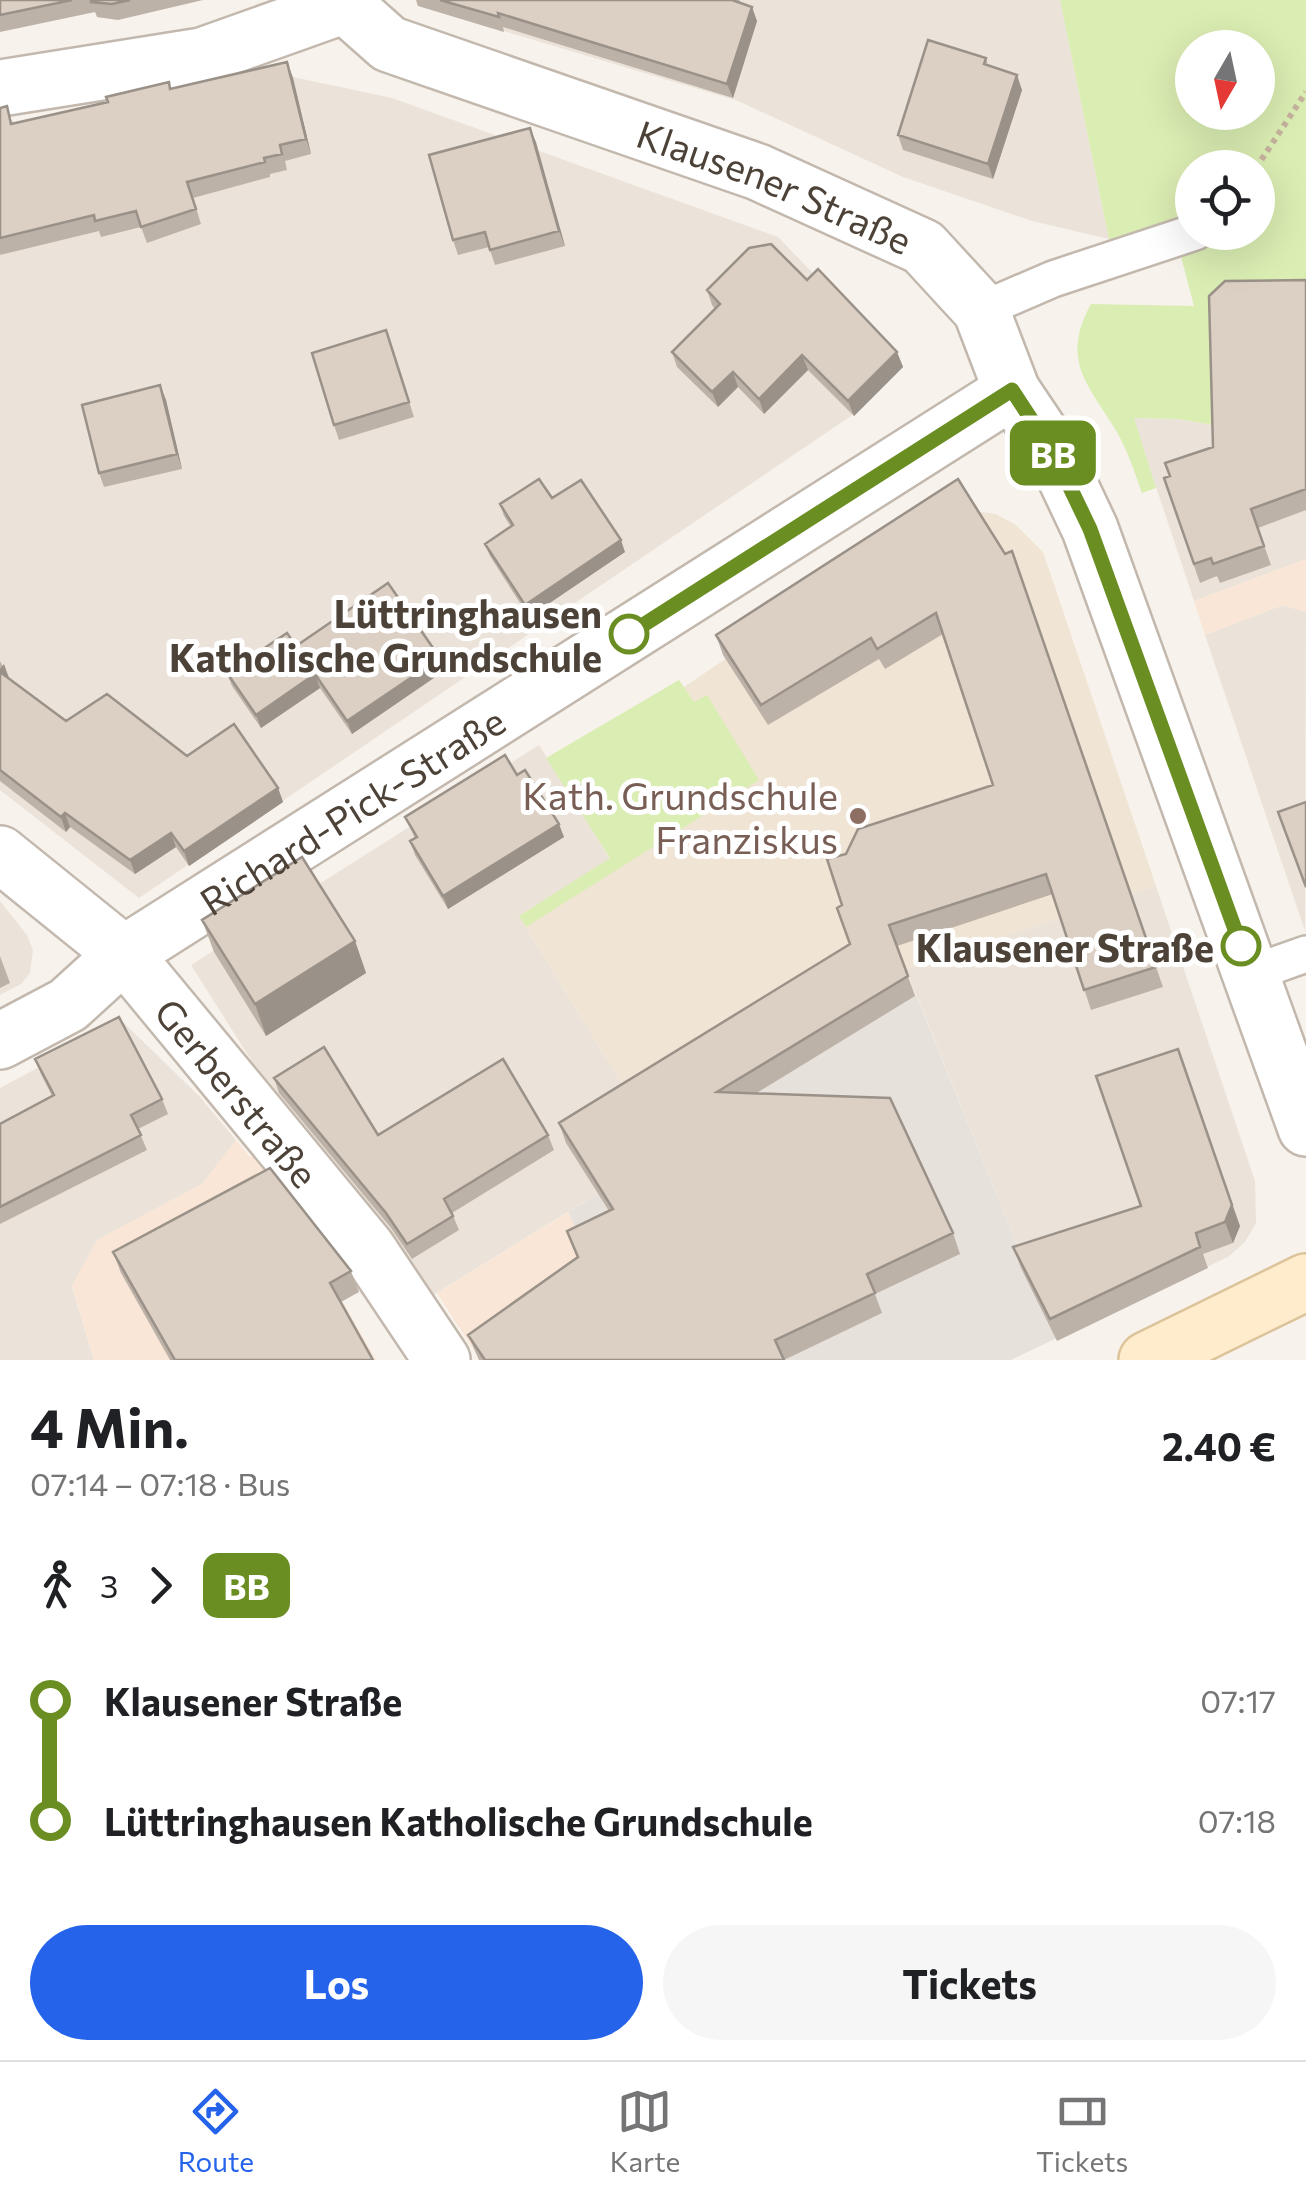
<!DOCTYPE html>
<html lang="de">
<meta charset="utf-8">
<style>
:root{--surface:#fff;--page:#f6f6f6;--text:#202124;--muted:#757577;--line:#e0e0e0;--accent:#2563eb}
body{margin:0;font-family:Commissioner,sans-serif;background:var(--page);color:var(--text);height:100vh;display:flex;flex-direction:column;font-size:38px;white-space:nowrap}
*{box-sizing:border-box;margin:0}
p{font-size:32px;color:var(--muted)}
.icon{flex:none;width:55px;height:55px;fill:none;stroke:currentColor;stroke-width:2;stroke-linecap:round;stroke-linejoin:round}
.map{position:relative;height:1360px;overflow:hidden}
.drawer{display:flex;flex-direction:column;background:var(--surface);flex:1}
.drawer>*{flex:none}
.badge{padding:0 20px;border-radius:15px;font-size:35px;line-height:65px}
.needle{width:65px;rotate:189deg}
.controls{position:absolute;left:1175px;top:30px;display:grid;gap:20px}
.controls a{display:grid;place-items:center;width:100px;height:100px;border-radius:50%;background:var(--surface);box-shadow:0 10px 40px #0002;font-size:50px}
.map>.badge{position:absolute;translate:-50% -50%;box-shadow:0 0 0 5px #fff}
.legs{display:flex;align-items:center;gap:15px;height:110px;padding:0 30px;font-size:32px}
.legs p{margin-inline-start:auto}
.overview{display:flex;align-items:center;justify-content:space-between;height:170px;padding:0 30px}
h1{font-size:55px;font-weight:700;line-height:75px}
.action{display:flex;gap:20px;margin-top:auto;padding:20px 30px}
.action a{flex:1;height:115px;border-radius:60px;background:var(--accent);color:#fff;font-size:40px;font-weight:700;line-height:115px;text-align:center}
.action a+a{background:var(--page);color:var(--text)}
ul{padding:0 30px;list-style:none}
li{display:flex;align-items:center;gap:35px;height:120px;font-size:38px}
li i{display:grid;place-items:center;width:15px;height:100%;margin:0 12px;background:currentColor}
li i::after{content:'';width:25px;height:25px;margin:-12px;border:8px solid;border-radius:50%;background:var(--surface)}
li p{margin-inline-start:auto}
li:first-child i{background:linear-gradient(#0000 50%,currentColor 0)}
li:last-child i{background:linear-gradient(currentColor 50%,#0000 0)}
.tabs{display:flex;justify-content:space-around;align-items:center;height:140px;border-top:2px solid var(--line);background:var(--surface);font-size:28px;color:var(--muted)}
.tabs a{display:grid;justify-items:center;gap:5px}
.tabs .current{color:var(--accent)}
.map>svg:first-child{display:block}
</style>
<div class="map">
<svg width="1306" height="1360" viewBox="0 0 1306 1360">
<rect width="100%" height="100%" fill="#f7f2eb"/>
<path fill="#ebe3d9" d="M 419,0 L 1060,0 L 1109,239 L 1032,221 L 903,177 L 738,101 L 417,5 Z
M 293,77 L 392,98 L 778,237 L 902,365 L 851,416 L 139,898 L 0,790 L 0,123 L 13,120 L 17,132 L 177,104 Z
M 1133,418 L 1179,419 L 1218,426 L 1306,508 L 1306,559 L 1194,601 Z
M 1283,605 L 1306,612 L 1305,931 L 1205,635 Z
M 539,745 L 610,859 L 519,916 L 633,1102 L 642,1166 L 422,1302 L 315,1161 L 191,965 Z
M 1156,886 L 1255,1181 L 1256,1223 L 1245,1242 L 1228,1257 L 1059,1337 L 1027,1270 L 906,969 Z
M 0,901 L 27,935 L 33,950 L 30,973 L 21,984 L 0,995 Z
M 123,1022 L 199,1096 L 236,1140 L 202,1184 L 97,1240 L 72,1287 L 94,1360 L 0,1360 L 0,1088 Z"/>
<path fill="#f9e6d6" d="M 1306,559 L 1306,612 L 1283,605 L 1205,635 L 1194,601 Z
M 236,1140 L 250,1157 L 259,1155 L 376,1360 L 94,1360 L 72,1286 L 97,1240 L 202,1184 Z
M 568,1212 L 637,1360 L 480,1360 L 437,1293 Z"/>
<path fill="#e7e1dc" d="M 895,943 L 1027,1270 L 1059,1337 L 1011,1360 L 637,1360 L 568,1212 L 642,1166 Z"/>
<path fill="#f0e5d4" d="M 973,511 L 996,514 L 1016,525 L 1043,552 L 1156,886 L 906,969 L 895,943 L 633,1102 L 519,916 L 610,858 L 556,774 L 933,518 Z"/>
<path fill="#daedb2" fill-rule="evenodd" d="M 1060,0 L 1306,0 L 1306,425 L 1218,426 L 1179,419 L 1134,418 L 1156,488 L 1142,493 C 1135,473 1128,452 1118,434 C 1090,386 1059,362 1091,304 L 1194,306 L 1178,245 L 1109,239 ZM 1192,48 L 1258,48 L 1258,112 L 1192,112 ZM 1192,168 L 1258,168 L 1258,232 L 1192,232 Z
M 679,680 L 694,702 L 707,695 L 759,780 L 526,927 L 519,916 L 610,858 L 546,758 Z"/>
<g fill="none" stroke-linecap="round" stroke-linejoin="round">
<g stroke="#c3b8ad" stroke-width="40">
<path id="lane" d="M 981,310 L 1053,279 L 1195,232
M 1250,974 L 1306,954"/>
</g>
<g stroke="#c3b8ad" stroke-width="60">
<g id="street">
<path id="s1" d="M 345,5 L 389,44 L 758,172 L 923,247 L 981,310 L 1012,391 L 1055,455 L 1090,529 L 1306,1128"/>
<path d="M 0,88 L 202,56 L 345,5 L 348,0"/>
<path id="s2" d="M 0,854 L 124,954 L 367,1248 L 442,1360"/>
<path id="s3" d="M 0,1041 L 68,1005 L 124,954 L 1012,391"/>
</g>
</g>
<g stroke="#ddc39a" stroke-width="60">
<path id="secondary" d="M 1147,1360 L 1306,1282"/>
</g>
<path stroke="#c6b29d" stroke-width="6" stroke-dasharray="5 5" stroke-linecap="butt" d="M 1256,168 L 1306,92"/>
<use href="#lane" stroke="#fff" stroke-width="35"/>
<use href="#street" stroke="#fff" stroke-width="55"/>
<use href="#secondary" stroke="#ffeccd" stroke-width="55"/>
</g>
<path fill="#bdb2a8" d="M 0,0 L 203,0 L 118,20 L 97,17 L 95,12 L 0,32 Z
M 416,0 L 739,0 L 757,21 L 733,98 L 503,27 L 504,32 L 418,6 Z
M 986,58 L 988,65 L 1022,90 L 993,179 L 903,150 L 898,135 Z
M 287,62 L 293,78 L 311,154 L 285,161 L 287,170 L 270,174 L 270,177 L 193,198 L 201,224 L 147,243 L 141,227 L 101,237 L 99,231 L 0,255 L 0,108 L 13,124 L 108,102 L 169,82 L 171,89 Z
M 530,128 L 565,246 L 495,265 L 489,247 L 458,255 L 453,240 Z
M 807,280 L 897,352 L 903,367 L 854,416 L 808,370 L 764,414 L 738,387 L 718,407 L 677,367 L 672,352 L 715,309 L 712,305 L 707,290 Z
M 1306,280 L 1306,510 L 1258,528 L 1271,565 L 1220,583 L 1217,576 L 1200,583 L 1164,478 L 1170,476 L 1213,447 Z
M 391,345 L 414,417 L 339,440 L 334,425 Z
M 160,385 L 166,400 L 182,469 L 104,487 L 99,473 Z
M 552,498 L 625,552 L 529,617 L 490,556 L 485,544 L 511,527 L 504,516 L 500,504 Z
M 1012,551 L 1163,987 L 1091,1010 L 1053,894 L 897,946 L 915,996 L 755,1094 L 953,1233 L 960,1254 L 875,1294 L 882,1313 L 784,1360 L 479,1360 L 468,1335 L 577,1258 L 567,1231 L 609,1211 L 566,1143 L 559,1123 L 850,944 L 842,905 L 846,854 L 993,785 L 943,634 L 885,669 L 879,659 L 768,725 L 723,655 L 716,635 Z
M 296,647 L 444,671 L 352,734 L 320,688 L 261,728 L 232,686 L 227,673 Z
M 0,661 L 9,678 L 66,721 L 187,756 L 278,788 L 283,802 L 189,866 L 176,847 L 135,874 L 70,827 L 66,832 L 0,781 Z
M 517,775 L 564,837 L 448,909 L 415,855 L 410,841 L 415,838 L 405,817 Z
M 202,920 L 355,941 L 366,973 L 266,1036 L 214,952 Z
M 0,956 L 10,983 L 0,988 Z
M 35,1059 L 162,1099 L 168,1114 L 138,1129 L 147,1150 L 0,1224 L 0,1124 L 52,1096 L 41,1074 Z
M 1096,1076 L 1240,1226 L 1233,1243 L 1203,1254 L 1208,1268 L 1057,1341 L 1021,1268 L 1013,1247 L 1141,1206 Z
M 274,1078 L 378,1135 L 548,1135 L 554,1150 L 452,1213 L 459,1230 L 412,1259 L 391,1228 L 279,1093 Z
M 113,1252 L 351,1271 L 359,1292 L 341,1302 L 373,1360 L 170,1360 L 121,1273 Z"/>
<path fill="#9a9188" d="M 752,7 L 757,21 L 733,98 L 727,84 Z
M 287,62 L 293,78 L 311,154 L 306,139 Z
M 1017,75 L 1022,90 L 993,179 L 988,164 Z
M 530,128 L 536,142 L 565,246 L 559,231 Z
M 897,352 L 903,367 L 854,416 L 848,401 Z
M 802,355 L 808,370 L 764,414 L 759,399 Z
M 733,372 L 738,387 L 718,407 L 712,392 Z
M 160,385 L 166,400 L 182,469 L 177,454 Z
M 621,540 L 625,552 L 529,617 L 525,605 Z
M 440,658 L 444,671 L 352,734 L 347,721 Z
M 4,664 L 9,678 L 0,673 L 0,669 Z
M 315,674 L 320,688 L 261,728 L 256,715 Z
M 278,788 L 283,802 L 189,866 L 184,851 Z
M 65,813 L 70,827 L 66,832 L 61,817 Z
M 559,824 L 564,837 L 448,909 L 443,896 Z
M 171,833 L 176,847 L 135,874 L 130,860 Z
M 355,941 L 366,973 L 266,1036 L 255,1004 Z
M 1178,1049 L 1240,1226 L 1233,1243 L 1225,1222 Z"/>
<path fill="#dccfc3" stroke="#9a9188" stroke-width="2.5" d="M 0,0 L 72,0 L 0,15 Z
M 91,0 L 130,0 L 112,4 L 91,2 Z
M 440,0 L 732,0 L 752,7 L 727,84 L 498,13 L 499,17 Z
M 928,40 L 986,58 L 984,64 L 1017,75 L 988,164 L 898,135 Z
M 287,62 L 306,139 L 280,145 L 282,154 L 264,158 L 265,162 L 187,182 L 196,209 L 141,227 L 136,211 L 95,221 L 94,215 L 0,238 L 0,108 L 7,106 L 11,124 L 108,102 L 106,97 L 169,82 L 170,89 Z
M 530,128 L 559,231 L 490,250 L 485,232 L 453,240 L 429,155 Z
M 771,244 L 807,280 L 818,269 L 897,352 L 848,401 L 802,355 L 759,399 L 733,372 L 712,392 L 672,352 L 720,304 L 707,290 L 749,248 Z
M 1306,280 L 1306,489 L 1251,509 L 1264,546 L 1213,564 L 1211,558 L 1194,564 L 1164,478 L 1170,476 L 1165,463 L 1213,447 L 1209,296 L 1225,281 Z
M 386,330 L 409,402 L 334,425 L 312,353 Z
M 160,385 L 177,454 L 99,473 L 82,405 Z
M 539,479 L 552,498 L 581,480 L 621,540 L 525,605 L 485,544 L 513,525 L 500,504 Z
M 958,479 L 1005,554 L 1012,551 L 1156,967 L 1084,990 L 1046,874 L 889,925 L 908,976 L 717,1092 L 890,1098 L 953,1233 L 867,1274 L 875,1293 L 775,1340 L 784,1360 L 485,1360 L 468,1335 L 578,1257 L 567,1231 L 613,1209 L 559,1123 L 850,944 L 837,908 L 842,905 L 827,859 L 846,854 L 858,829 L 993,785 L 936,613 L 877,649 L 871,638 L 761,705 L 716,635 Z
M 388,583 L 440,658 L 347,721 L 315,674 L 256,715 L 227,673 L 287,633 L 298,649 L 296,646 Z
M 0,672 L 66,721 L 107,694 L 187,756 L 234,724 L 278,788 L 184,851 L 171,833 L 130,860 L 65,813 L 61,817 L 0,770 Z
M 505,755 L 517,775 L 525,770 L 559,824 L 443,896 L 410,841 L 417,837 L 405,817 Z
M 1306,802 L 1306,887 L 1278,812 Z
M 302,857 L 355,941 L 255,1004 L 202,920 Z
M 119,1017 L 162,1099 L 131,1115 L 141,1135 L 0,1207 L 0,1124 L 54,1095 L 35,1059 Z
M 324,1047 L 378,1135 L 503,1059 L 548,1135 L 444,1199 L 453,1216 L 407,1244 L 386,1213 L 274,1078 Z
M 1178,1049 L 1232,1205 L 1225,1222 L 1196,1233 L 1200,1247 L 1050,1319 L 1013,1247 L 1141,1206 L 1096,1076 Z
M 270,1168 L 351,1271 L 330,1283 L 373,1360 L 175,1360 L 113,1252 Z"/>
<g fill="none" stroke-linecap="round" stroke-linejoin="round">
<g stroke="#fff" stroke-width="22">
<path id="line-1" d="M 629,634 L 1012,390 L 1054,454 L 1090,529 L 1241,946"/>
</g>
<use href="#line-1" stroke="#6b8e23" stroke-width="15"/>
</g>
<g fill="#fff" stroke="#6b8e23" stroke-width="5">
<circle cx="629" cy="634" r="18"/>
<circle cx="1241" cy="946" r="18"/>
</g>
<circle fill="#8d6e63" stroke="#fff" stroke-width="4" cx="858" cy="816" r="10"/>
<g text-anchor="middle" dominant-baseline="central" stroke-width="10" stroke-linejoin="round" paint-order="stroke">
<g font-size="38" fill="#4c4238" stroke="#fff">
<text stroke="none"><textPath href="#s1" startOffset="470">Klausener Straße</textPath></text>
<text stroke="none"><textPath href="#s3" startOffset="422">Richard-Pick-Straße</textPath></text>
<text stroke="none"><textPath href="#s2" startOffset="338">Gerberstraße</textPath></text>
</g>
<g font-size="38" font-weight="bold" fill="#4c4238" stroke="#fff" text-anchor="end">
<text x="602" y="612">Lüttringhausen<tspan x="602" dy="44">Katholische Grundschule</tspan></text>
<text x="1214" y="946">Klausener Straße</text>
</g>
<g font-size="38" fill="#785e54" stroke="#fff" text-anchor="end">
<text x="838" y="794">Kath. Grundschule<tspan x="838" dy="44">Franziskus</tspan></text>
</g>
</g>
</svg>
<div class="controls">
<a><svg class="needle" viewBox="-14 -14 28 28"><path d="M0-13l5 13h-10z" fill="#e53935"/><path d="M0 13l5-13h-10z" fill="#757577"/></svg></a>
<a><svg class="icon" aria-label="locate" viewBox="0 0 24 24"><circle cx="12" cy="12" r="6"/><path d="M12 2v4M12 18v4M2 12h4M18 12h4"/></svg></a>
</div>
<b class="badge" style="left:1053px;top:453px;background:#6b8e23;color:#fff">BB</b>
</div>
<section class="drawer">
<div class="overview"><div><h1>4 Min.</h1><p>07:14 – 07:18 · Bus</p></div><b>2.40 €</b></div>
<div class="legs"><svg class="icon" aria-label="walk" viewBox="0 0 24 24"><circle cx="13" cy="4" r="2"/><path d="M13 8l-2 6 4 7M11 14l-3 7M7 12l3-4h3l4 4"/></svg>3<svg class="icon" aria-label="forward" viewBox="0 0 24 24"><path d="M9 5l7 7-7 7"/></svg><b class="badge" style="background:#6b8e23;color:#fff">BB</b></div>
<ul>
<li><i style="color:#6b8e23"></i><b>Klausener Straße</b><p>07:17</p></li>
<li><i style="color:#6b8e23"></i><b>Lüttringhausen Katholische Grundschule</b><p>07:18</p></li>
</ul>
<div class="action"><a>Los</a><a>Tickets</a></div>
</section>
<nav class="tabs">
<a class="current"><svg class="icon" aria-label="directions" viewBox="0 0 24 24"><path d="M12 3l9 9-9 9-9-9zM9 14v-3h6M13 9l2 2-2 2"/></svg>Route</a>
<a><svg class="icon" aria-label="map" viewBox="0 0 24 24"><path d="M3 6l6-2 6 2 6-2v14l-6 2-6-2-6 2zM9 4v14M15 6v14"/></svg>Karte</a>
<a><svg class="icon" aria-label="tickets" viewBox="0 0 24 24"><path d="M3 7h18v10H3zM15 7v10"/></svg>Tickets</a>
</nav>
